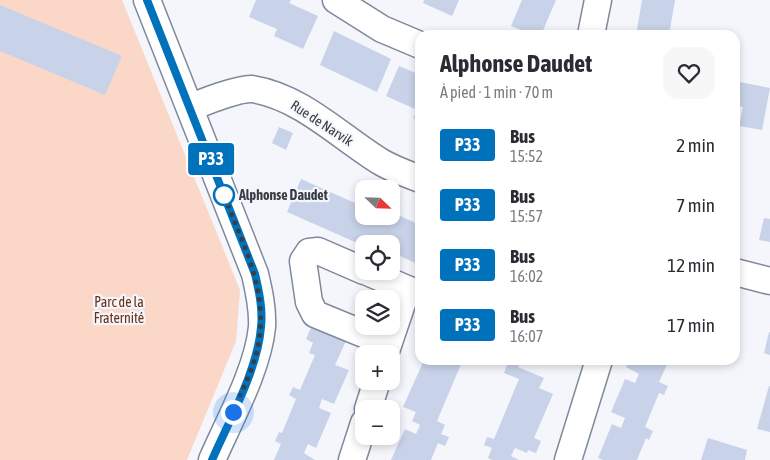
<!DOCTYPE html>
<html lang="fr">
<meta charset="utf-8">
<style>
:root{--surface:#fff;--page:#f7f7f7;--text:#2b2b33;--muted:#7c7c81}
body{margin:0;font-family:"Asap Condensed",sans-serif;background:var(--page);color:var(--text);height:100vh;display:flex;flex-direction:column;font-size:19px;white-space:nowrap}
*{box-sizing:border-box;margin:0}
p{font-size:16px;color:var(--muted)}
.icon{flex:none;width:28px;height:28px;fill:none;stroke:currentColor;stroke-width:2;stroke-linecap:round;stroke-linejoin:round}
.map{position:relative;flex:1;overflow:hidden}
.sheet{position:absolute;left:415px;top:30px;width:325px;height:335px;display:flex;flex-direction:column;background:var(--surface);border-radius:15px;box-shadow:0 2px 8px #0003}
.sheet>*{flex:none}
.badge{padding:0 10px;border-radius:4px;font-size:18px;line-height:32px}
.needle{width:32px;rotate:113deg}
.tools{position:absolute;left:355px;top:180px;display:grid;gap:10px}
.tools a{display:grid;place-items:center;width:45px;height:45px;border-radius:10px;background:var(--surface);box-shadow:0 2px 8px #0003;font-size:25px}
.you{position:absolute;width:25px;height:25px;margin:-12px;border:4px solid #fff;border-radius:50%;background:#1a73e8;box-shadow:0 0 0 8px #1a73e833}
.map>.badge{position:absolute;translate:-50% -50%;box-shadow:0 0 0 2px #fff}
.round{display:grid;place-items:center;flex:none;width:52px;height:52px;border-radius:15px;background:var(--page)}
.headline{display:flex;align-items:center;justify-content:space-between;height:85px;padding:0 25px}
h1{font-size:24px;font-weight:700;line-height:38px}
ul{padding:0;list-style:none}
li{display:flex;align-items:center;gap:15px;height:60px;padding:0 25px}
li div{flex:1}
li b{display:block;font-size:19px}
li em{font-style:normal}
li .badge{min-width:55px;font-weight:700;text-align:center}
.map>svg:first-child{display:block}
</style>
<div class="map">
<svg width="770" height="460" viewBox="0 0 770 460">
<rect width="100%" height="100%" fill="#f4f6fb"/>
<path fill="#fbd7c8" d="M 0,0 L 122,0 L 240,290 L 236,341 L 187,460 L 0,460 Z"/>
<path fill="#c8d2e8" d="M 256,0 L 291,0 L 289,3 L 318,16 L 303,49 L 274,36 L 277,29 L 249,17 Z
M 424,0 L 459,0 L 452,16 L 423,3 Z
M 522,0 L 556,0 L 541,35 L 533,35 L 511,26 Z
M 642,0 L 675,0 L 669,35 L 636,35 Z
M 0,5 L 122,56 L 105,95 L 0,51 Z
M 334,31 L 391,59 L 377,92 L 320,65 Z
M 399,66 L 420,75 L 420,121 L 413,118 L 417,110 L 386,96 Z
M 735,81 L 770,88 L 762,130 L 739,126 L 743,107 L 735,106 Z
M 279,127 L 293,133 L 286,150 L 272,143 Z
M 301,179 L 364,207 L 364,216 L 387,216 L 394,219 L 396,214 L 420,225 L 420,265 L 391,252 L 391,244 L 364,244 L 364,246 L 287,212 Z
M 764,218 L 770,219 L 770,242 L 759,240 Z
M 312,325 L 346,341 L 335,365 L 349,370 L 334,404 L 322,399 L 319,408 L 331,413 L 316,448 L 308,444 L 304,453 L 315,460 L 274,460 L 281,444 L 275,441 L 279,432 L 282,433 L 296,399 L 289,395 L 293,387 L 300,390 L 315,355 L 309,353 L 313,343 L 306,339 Z
M 769,332 L 770,332 L 770,355 L 764,353 Z
M 424,360 L 469,360 L 467,365 L 462,362 L 437,421 L 445,425 L 441,434 L 449,437 L 445,446 L 438,443 L 431,460 L 391,460 L 405,429 L 416,434 L 420,425 L 412,421 L 416,412 L 403,407 Z
M 509,360 L 520,364 L 518,367 L 544,378 L 539,388 L 553,394 L 534,438 L 541,441 L 536,453 L 528,450 L 527,453 L 515,448 L 511,456 L 519,460 L 492,460 L 488,458 L 492,448 L 484,445 L 487,437 L 494,439 L 519,379 L 504,373 Z
M 629,360 L 669,360 L 659,382 L 668,386 L 664,395 L 659,393 L 645,427 L 653,431 L 649,440 L 646,438 L 637,460 L 603,460 L 598,458 L 612,424 L 621,428 L 625,418 L 611,412 L 625,379 L 635,383 L 639,374 L 626,367 Z
M 769,386 L 770,386 L 770,432 L 757,429 Z
M 708,438 L 747,450 L 745,460 L 701,460 Z"/>
<g fill="none" stroke-linecap="round" stroke-linejoin="round">
<g stroke="#7f889c" stroke-width="29">
<path id="minor" d="M 147,0 L 255,274 C 259,291 263,309 262,327 C 258,369 229,421 212,460
M 336,0 L 382,29 L 420,45
M 591,35 L 598,0
M 191,108 C 202,102 240,88 252,89 C 302,97 340,137 381,162 C 393,169 407,174 420,179
M 364,271 L 318,251 L 309,252 L 303,261 L 309,302 L 315,314 L 388,344
M 365,271 L 407,289
M 735,272 L 770,281
M 385,354 L 407,289 L 420,294
M 368,409 L 377,381
M 352,460 L 364,423
M 568,460 L 599,360"/>
</g>
<use href="#minor" stroke="#fff" stroke-width="26"/>
</g>
<g fill="none" stroke-linecap="round" stroke-linejoin="round">
<g stroke="#fff" stroke-width="11">
<path id="line" d="M 147,0 L 255,274 C 259,291 263,309 261,327 C 258,369 229,421 212,460"/>
</g>
<use href="#line" stroke="#0072bc" stroke-width="8"/>
<path stroke="#393d46" stroke-width="5" stroke-dasharray="0 9" d="M 224,195 L 223,192 C 244,249 273,296 255,358 C 250,376 240,394 233,412"/>
</g>
<circle fill="#fff" stroke="#0072bc" stroke-width="2.5" cx="224" cy="195" r="10"/>
<g text-anchor="middle" dominant-baseline="central" stroke-width="4.5" stroke-linejoin="round" paint-order="stroke">
<g font-size="14" fill="#393d46" stroke="#f4f6fb">
<text transform="translate(322 123) rotate(33)">Rue de Narvik</text>
</g>
<g font-size="14" font-weight="bold" fill="#393d46" stroke="#f4f6fb" text-anchor="start">
<text x="239" y="195">Alphonse Daudet</text>
</g>
<g font-size="14" fill="#673017" stroke="#f4f6fb">
<text x="119" y="302">Parc de la<tspan x="119" dy="16">Fraternité</tspan></text>
</g>
</g>
</svg>
<div class="tools">
<a><svg class="needle" viewBox="-14 -14 28 28"><path d="M0-13l5 13h-10z" fill="#e53935"/><path d="M0 13l5-13h-10z" fill="#7c7c81"/></svg></a>
<a><svg class="icon" aria-label="locate" viewBox="0 0 24 24"><circle cx="12" cy="12" r="6"/><path d="M12 2v4M12 18v4M2 12h4M18 12h4"/></svg></a>
<a><svg class="icon" aria-label="layers" viewBox="0 0 24 24"><path d="M12 4l9 5-9 5-9-5zM3 14l9 5 9-5"/></svg></a>
<a>+</a>
<a>−</a>
</div>
<div class="you" style="left:233px;top:412px"></div>
<b class="badge" style="left:211px;top:159px;background:#0072bc;color:#fff">P33</b>
<section class="sheet">
<div class="headline"><div><h1>Alphonse Daudet</h1><p>À pied · 1 min · 70 m</p></div><a class="round"><svg class="icon" aria-label="heart" viewBox="0 0 24 24"><path d="M12 20l-8-8c-3-5 5-10 8-4 3-6 11-1 8 4z"/></svg></a></div>
<ul>
<li><span class="badge" style="background:#0072bc;color:#fff">P33</span><div><b>Bus</b><p>15:52</p></div><em>2 min</em></li>
<li><span class="badge" style="background:#0072bc;color:#fff">P33</span><div><b>Bus</b><p>15:57</p></div><em>7 min</em></li>
<li><span class="badge" style="background:#0072bc;color:#fff">P33</span><div><b>Bus</b><p>16:02</p></div><em>12 min</em></li>
<li><span class="badge" style="background:#0072bc;color:#fff">P33</span><div><b>Bus</b><p>16:07</p></div><em>17 min</em></li>
</ul>
</section>
</div>
